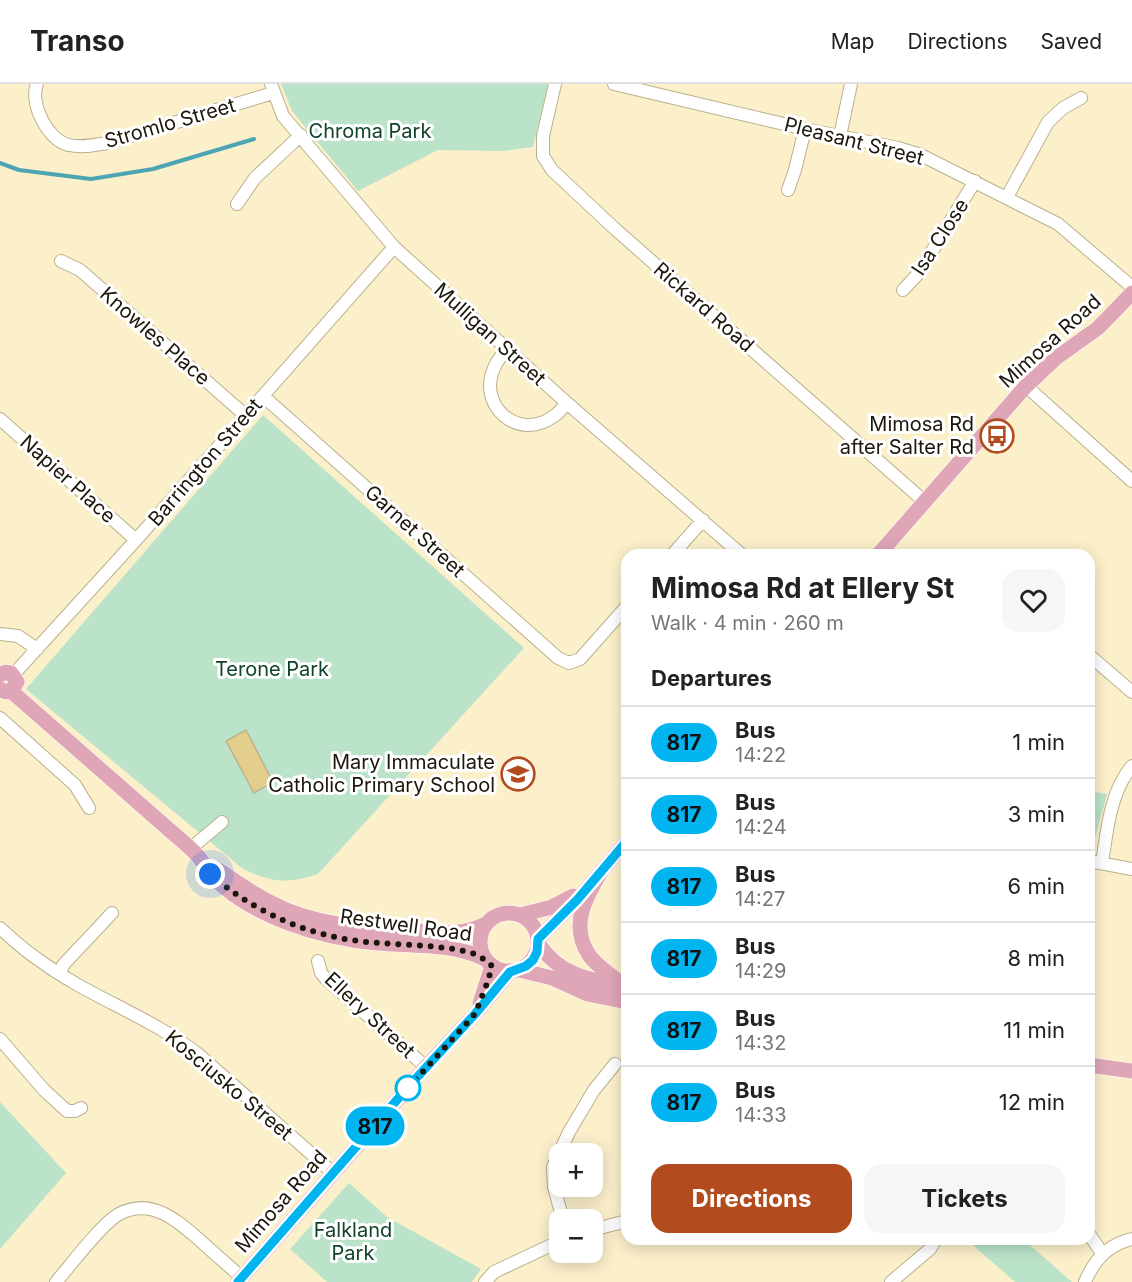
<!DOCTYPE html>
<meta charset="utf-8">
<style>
:root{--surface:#fff;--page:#f6f6f6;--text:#222;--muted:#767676;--line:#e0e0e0;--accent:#b24c1f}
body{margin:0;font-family:Inter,sans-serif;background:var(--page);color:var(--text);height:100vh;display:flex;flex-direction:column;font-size:22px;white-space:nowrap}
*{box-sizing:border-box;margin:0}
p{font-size:20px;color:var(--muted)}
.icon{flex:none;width:33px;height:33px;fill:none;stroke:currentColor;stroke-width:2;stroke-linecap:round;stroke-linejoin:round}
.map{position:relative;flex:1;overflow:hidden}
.panel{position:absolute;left:621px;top:465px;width:474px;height:696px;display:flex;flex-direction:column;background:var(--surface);border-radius:18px;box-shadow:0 3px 15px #0003}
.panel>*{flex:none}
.badge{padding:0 12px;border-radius:20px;font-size:21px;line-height:39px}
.controls{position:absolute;left:549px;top:1059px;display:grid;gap:12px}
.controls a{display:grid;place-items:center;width:54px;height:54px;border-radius:12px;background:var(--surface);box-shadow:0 3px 15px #0003;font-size:30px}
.you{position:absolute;width:30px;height:30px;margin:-15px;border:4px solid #fff;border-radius:50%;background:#1a73e8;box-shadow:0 0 0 9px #1a73e833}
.map>.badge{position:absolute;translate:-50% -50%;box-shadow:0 0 0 3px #fff}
h2{padding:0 30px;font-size:22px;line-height:54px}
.round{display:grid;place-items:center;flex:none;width:63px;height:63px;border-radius:18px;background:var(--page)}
.overview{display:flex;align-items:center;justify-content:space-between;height:102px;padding:0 30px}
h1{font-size:28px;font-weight:700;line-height:45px}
.action{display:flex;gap:12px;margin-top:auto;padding:12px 30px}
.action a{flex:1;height:69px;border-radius:18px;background:var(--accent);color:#fff;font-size:24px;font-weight:700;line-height:69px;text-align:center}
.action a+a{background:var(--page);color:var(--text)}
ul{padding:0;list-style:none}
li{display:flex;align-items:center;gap:18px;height:72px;padding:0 30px;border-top:2px solid var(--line)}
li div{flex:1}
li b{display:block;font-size:22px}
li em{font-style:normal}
li .badge{min-width:66px;font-weight:700;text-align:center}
header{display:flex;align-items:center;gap:36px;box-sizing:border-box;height:84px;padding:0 30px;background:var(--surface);border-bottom:2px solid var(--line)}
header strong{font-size:28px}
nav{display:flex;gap:33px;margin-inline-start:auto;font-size:21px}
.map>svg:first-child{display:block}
</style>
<header>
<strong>Transo</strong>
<nav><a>Map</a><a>Directions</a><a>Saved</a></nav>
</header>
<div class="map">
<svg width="1132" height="1198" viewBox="0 0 1132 1198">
<rect width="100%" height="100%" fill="#fcf0cb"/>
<path fill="#bbe3c9" d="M 281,0 L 548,0 L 533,63 L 502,67 L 438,66 L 358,107 L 292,27 Z
M 263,331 L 524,564 L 318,790 C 286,800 274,799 243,785 L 26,605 Z
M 1089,707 L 1107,710 L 1093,762 L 1089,763 Z
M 0,1018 L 66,1089 L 0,1165 Z
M 349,1099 L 387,1133 L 481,1185 L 472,1198 L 327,1198 L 290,1165 Z
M 966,1155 L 1023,1155 L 1072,1198 L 1015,1198 Z"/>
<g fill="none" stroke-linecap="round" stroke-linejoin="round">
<path stroke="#4da4b2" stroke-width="4" d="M 0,79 L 19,86 L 91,95 L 153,85 L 254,55"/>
</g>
<path fill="#e3ce8e" stroke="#bdb18e" stroke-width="1.5" d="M 246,646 L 273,698 L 254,709 L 226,657 Z"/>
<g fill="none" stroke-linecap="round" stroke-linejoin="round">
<g stroke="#bbb08d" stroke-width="14">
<path id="minor" d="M 37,0 C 29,19 48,57 69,61 C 82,64 94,61 107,59 L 273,9
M 271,0 L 283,32 L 394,163 L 567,319 L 742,471
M 555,0 L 543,52 L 543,72 L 552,86 L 614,144 L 925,418
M 614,0 L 805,45 L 898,64 L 921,71 L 1058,140 L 1132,203
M 840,52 L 851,0
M 788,106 L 795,86 L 805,45
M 1007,113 L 1048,38 L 1063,24 L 1081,14
M 237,120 L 255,94 L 301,51
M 61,177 L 80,186 L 245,331
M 903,206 L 918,190 L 975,97
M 507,265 C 504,270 498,275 496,280 C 474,320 518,359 554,332 C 559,329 563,323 567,319
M 1026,302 L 1132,397
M 263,312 L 558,574 L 569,579 L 580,575 L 627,522
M 0,335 L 136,456
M 672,471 L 703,436
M 0,550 L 18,552 L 37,565
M 1089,571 L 1132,608
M 13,591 L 136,456 L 394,163
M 0,634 L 75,701 L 89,724
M 190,765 L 222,738
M 1089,777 L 1132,785
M 1102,779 C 1107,747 1110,708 1132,682
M 0,844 C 12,855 25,867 39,876 C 89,913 149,932 198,970 L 333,1089
M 318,877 L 321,889 L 326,895 L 426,983
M 59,889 L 64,880 L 112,829
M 0,955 L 44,1006 L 67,1027 L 75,1027 L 81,1024
M 563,1136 L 554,1103 L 553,1083 L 569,1048 L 594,1006 L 615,980
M 592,1146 L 627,1137
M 1089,1150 L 1102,1169
M 56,1198 C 70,1182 102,1139 119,1130 C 153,1112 180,1139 204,1160 C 216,1171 229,1182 242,1194
M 485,1198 L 494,1188 L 560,1157
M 891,1198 L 930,1165 L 936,1155
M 1085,1198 C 1094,1176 1108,1160 1132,1155"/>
</g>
<g stroke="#fff" stroke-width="16">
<path id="major" d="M 878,471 L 1026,302 L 1056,274 L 1098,244 L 1132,209
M 0,591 L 6,588 L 11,589 L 17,598 L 11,607 L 6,608 L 0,605
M 11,607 L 174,750 C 183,758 194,766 201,776 C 205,781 207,787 211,791 C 250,833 322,854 377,859 C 412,862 453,859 485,875
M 214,783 C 238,799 261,816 289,827 C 330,843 376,845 419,847 C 435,848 453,851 469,846 C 475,845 481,842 486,840
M 602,786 C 586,813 569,841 589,871 C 597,883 613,892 624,902
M480 858a29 29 0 1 1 58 0a29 29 0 1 1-58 0Z
M 520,831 L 552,823 L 573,812
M 538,855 L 577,816 L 627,757
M 538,859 C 559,891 588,896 623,902
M 519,886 L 552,894 L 587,910 L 627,918
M 480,919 L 492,882
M 1089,981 L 1132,987
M 238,1198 L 426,983 L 475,930 L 510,888"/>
</g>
<use href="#minor" stroke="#fff" stroke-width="12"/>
<use href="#major" stroke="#dfa6b7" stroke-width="15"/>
</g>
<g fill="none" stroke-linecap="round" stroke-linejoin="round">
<g stroke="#fff" stroke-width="14">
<path id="line" d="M 238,1198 L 410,1001 L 475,930 L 510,888 L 526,882 L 533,876 L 537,868 L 538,855 L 577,816 L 627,757"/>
</g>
<use href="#line" stroke="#00b5ef" stroke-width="9"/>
<path stroke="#1b1609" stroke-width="6" stroke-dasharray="0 10.8" d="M 210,790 C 248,823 295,846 345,855 C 384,862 426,859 464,867 C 475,869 484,874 492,882 L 488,897 L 475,930 L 408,1004"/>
</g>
<defs>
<g id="bus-ring" transform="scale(1.725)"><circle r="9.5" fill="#fff" stroke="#b24c1f" stroke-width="1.5"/><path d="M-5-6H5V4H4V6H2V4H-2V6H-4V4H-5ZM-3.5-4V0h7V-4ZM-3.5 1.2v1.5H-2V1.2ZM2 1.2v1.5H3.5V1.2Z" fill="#b24c1f"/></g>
<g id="school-ring" transform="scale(1.725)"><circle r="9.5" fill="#fff" stroke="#b24c1f" stroke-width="1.5"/><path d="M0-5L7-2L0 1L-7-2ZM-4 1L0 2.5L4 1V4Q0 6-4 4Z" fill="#b24c1f"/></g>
</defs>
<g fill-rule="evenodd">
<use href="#bus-ring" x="997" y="352"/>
<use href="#school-ring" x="518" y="690"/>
</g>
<circle fill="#fff" stroke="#00b5ef" stroke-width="3" cx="408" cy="1004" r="12"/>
<g text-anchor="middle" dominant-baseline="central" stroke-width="6" stroke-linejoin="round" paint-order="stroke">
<g font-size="20" fill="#1b1609" stroke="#fff">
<text transform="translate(170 39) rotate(-16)">Stromlo Street</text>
<text transform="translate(854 57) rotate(14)">Pleasant Street</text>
<text transform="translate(940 153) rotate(-57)">Isa Close</text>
<text transform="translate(704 223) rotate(41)">Rickard Road</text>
<text transform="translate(490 250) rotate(42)">Mulligan Street</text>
<text transform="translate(155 252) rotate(41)">Knowles Place</text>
<text transform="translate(1050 257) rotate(-42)">Mimosa Road</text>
<text transform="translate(205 378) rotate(-49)">Barrington Street</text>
<text transform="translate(68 395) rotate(42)">Napier Place</text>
<text transform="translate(415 447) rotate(42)">Garnet Street</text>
<text transform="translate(406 841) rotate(8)">Restwell Road</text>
<text transform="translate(370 931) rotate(43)">Ellery Street</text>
<text transform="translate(229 1001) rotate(40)">Kosciusko Street</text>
<text transform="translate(281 1117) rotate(-49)">Mimosa Road</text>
</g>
<g font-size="20" fill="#11432a" stroke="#fff">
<text x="370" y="47">Chroma Park</text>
<text x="272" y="585">Terone Park</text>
<text x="353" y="1146">Falkland<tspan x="353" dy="23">Park</tspan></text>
</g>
<g font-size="20" fill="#1b1609" stroke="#fff" text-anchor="end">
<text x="974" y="340">Mimosa Rd<tspan x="974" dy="23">after Salter Rd</tspan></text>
<text x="495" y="678">Mary Immaculate<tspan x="495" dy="23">Catholic Primary School</tspan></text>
</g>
</g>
</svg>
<div class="controls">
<a>+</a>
<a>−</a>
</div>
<div class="you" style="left:210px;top:790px"></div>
<b class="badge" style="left:375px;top:1042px;background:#00b5ef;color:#111">817</b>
<section class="panel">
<div class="overview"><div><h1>Mimosa Rd at Ellery St</h1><p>Walk · 4 min · 260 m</p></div><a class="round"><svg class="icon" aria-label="heart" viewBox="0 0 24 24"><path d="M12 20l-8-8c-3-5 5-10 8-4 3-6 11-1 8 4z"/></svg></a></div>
<h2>Departures</h2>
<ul>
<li><span class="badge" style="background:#00b5ef;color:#111">817</span><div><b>Bus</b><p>14:22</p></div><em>1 min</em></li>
<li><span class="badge" style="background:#00b5ef;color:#111">817</span><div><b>Bus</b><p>14:24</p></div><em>3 min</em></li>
<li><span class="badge" style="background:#00b5ef;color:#111">817</span><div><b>Bus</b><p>14:27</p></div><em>6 min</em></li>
<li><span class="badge" style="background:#00b5ef;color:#111">817</span><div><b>Bus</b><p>14:29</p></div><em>8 min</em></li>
<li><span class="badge" style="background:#00b5ef;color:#111">817</span><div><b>Bus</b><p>14:32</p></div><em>11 min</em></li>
<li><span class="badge" style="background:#00b5ef;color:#111">817</span><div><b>Bus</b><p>14:33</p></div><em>12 min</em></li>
</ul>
<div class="action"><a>Directions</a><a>Tickets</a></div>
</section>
</div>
